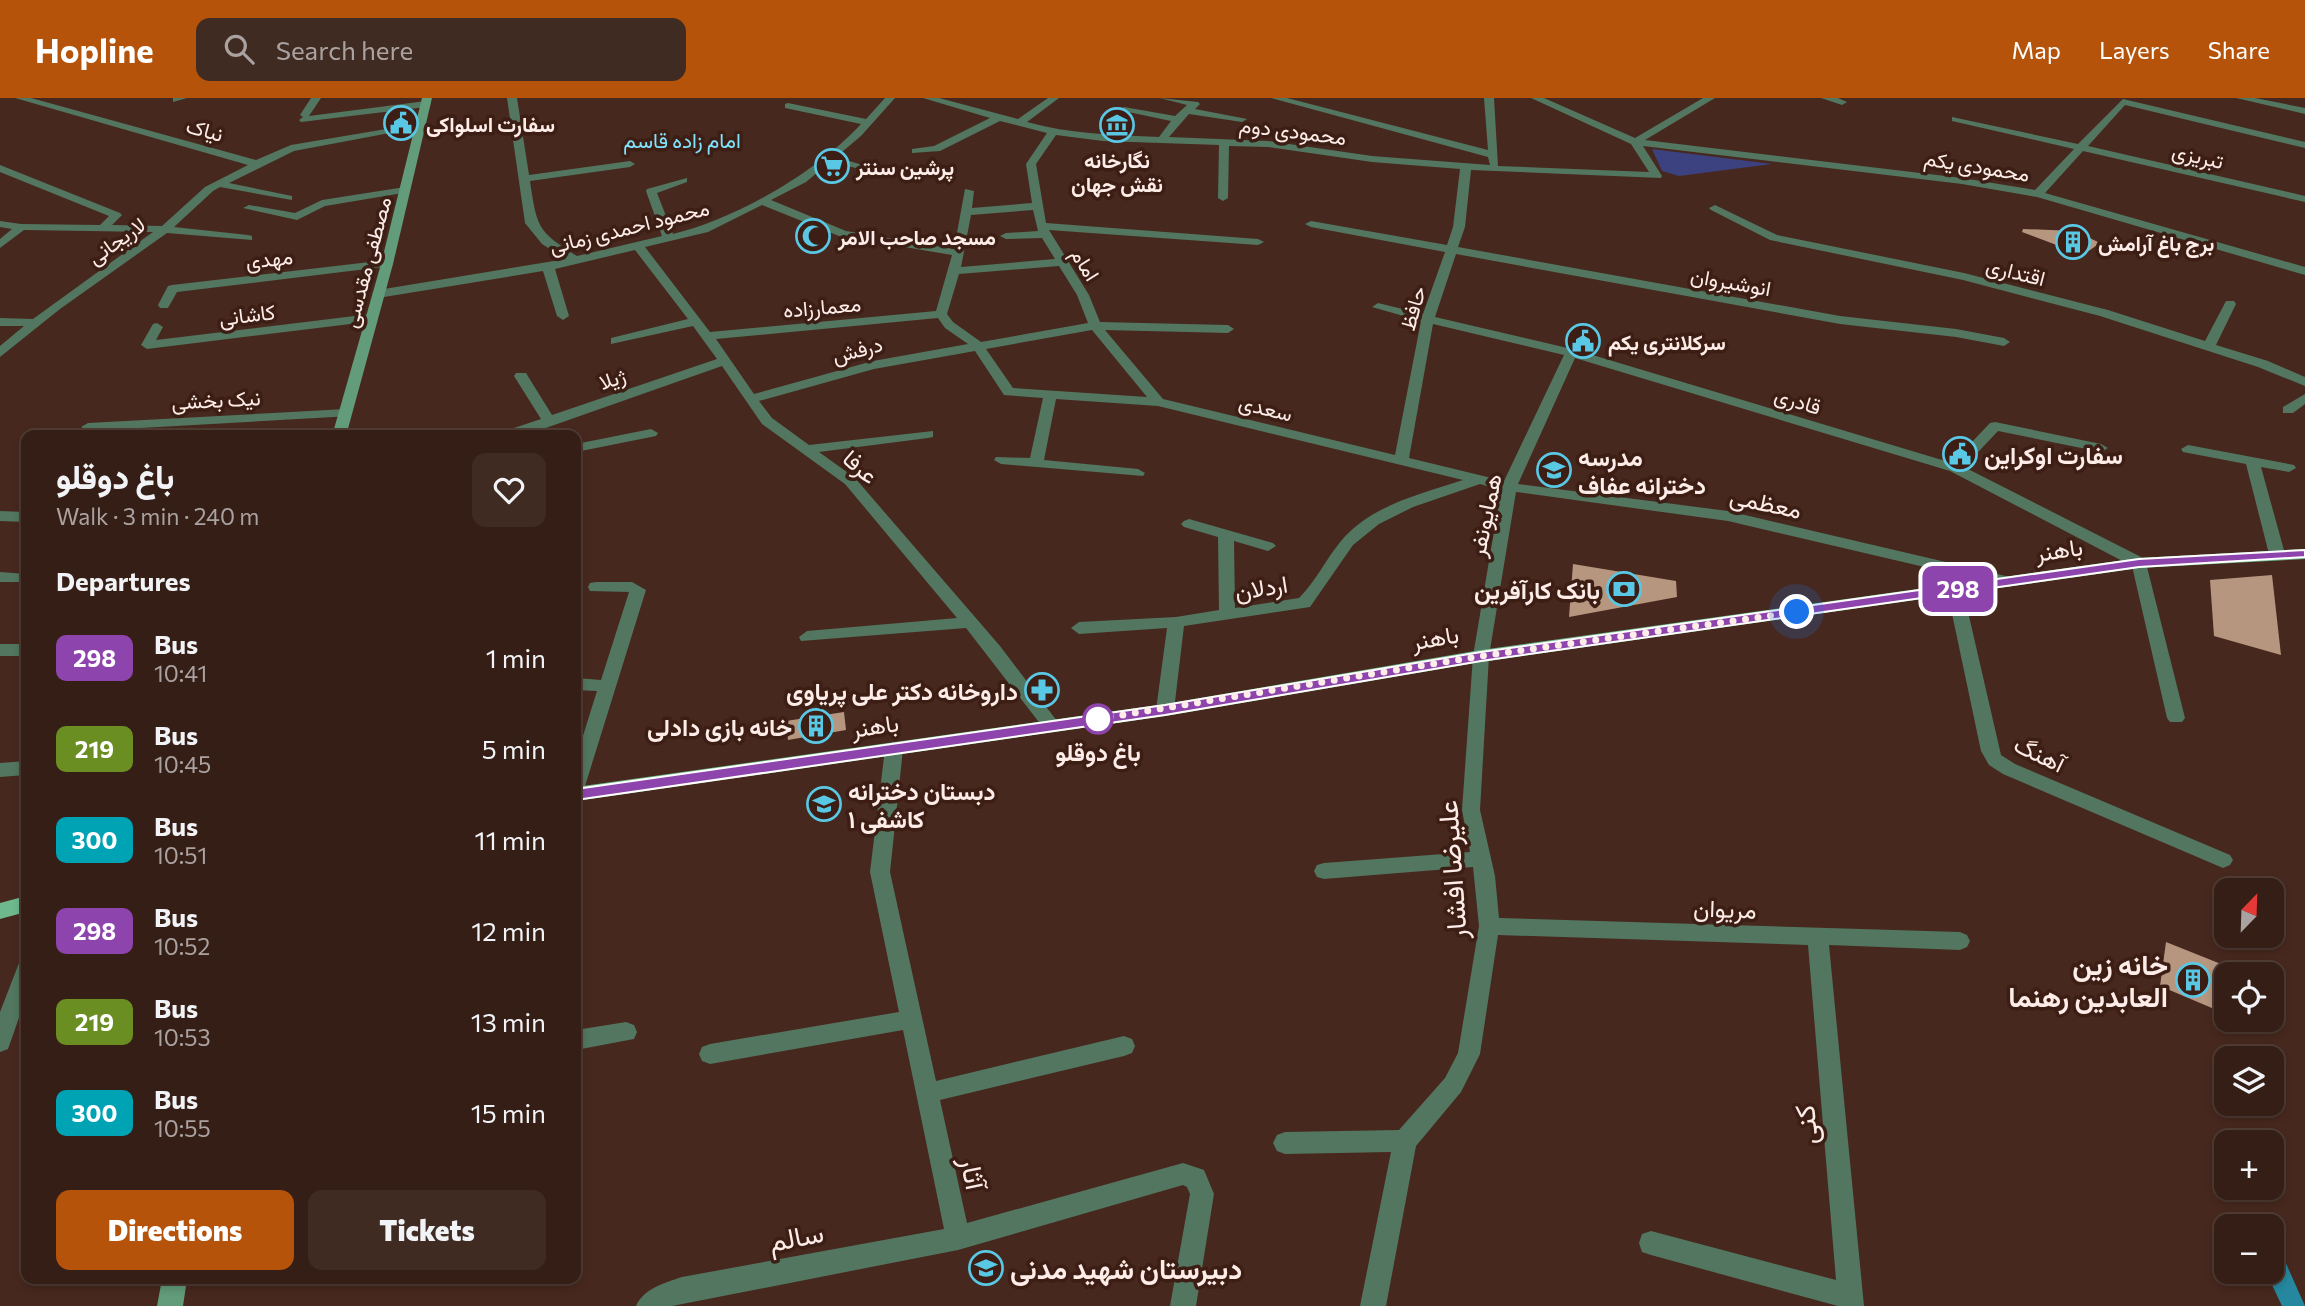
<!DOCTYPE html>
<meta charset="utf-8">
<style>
:root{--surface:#351e16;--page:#402b23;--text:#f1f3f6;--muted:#aaa2a1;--line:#4f3c35;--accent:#b45309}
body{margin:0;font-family:Commissioner,Vazirmatn,sans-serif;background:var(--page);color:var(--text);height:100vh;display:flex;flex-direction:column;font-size:26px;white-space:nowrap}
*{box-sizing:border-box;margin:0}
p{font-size:23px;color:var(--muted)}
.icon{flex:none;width:38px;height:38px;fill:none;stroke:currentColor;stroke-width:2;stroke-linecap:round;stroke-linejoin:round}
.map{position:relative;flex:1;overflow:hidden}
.side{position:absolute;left:21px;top:332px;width:560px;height:854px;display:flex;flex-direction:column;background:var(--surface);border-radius:14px;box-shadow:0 4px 10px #0003,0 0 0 2px var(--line)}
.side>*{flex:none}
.badge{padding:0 14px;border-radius:10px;font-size:24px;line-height:46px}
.needle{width:46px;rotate:23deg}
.tools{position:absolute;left:2214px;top:780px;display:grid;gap:14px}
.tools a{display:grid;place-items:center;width:70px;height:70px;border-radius:14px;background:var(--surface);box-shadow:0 4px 10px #0003,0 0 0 2px var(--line);font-size:35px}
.you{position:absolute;width:35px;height:35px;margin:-18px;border:5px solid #fff;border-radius:50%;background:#1a73e8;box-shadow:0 0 0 10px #1a73e833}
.map>.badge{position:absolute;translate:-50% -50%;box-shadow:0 0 0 4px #fff}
h2{padding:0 35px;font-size:26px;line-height:63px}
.round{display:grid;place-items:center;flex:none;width:74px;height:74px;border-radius:14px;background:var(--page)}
.head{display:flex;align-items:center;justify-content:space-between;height:119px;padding:0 35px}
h1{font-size:33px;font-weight:800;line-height:52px}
.button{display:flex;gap:14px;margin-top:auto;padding:14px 35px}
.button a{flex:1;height:80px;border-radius:14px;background:var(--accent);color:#fff;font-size:28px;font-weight:800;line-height:80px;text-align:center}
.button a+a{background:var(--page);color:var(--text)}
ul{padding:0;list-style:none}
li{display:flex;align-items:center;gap:21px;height:91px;padding:0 35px}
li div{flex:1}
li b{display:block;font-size:26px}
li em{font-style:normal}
li .badge{min-width:77px;font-weight:700;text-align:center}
header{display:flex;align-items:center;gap:42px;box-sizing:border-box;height:98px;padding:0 35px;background:var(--accent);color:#fff}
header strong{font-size:33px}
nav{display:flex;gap:38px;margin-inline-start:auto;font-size:24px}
.search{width:490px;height:63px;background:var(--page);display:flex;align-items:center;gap:18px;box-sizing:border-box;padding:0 24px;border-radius:14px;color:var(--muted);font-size:26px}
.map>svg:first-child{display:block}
</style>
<header>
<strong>Hopline</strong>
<div class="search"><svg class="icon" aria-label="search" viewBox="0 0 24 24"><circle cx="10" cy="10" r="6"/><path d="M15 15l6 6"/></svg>Search here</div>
<nav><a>Map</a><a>Layers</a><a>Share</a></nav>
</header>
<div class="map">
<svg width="2305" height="1208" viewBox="0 0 2305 1208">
<rect width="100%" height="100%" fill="#47281e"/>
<path fill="#3c4180" d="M 1652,51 L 1772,66 L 1679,78 L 1662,73 Z"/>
<path fill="#25889f" d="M 2272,1143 L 2276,1143 L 2305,1208 L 2282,1208 L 2266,1174 L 2272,1174 Z"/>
<path fill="#b6967f" d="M 2023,131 L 2075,133 L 2100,145 L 2083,157 L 2022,134 Z
M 1573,466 L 1676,483 L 1677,499 L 1569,519 Z
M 2272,477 L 2281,557 L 2214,538 L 2210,482 Z
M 844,614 L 846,632 L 788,642 L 786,623 Z
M 2166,844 L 2226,868 L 2226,916 L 2160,888 Z"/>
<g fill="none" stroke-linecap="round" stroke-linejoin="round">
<path fill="#527660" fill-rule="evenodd" d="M 15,0 L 31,0 L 256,62 L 291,47 L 422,25 L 427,28 L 294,53 L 229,85 L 292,98 L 292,102 L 220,89 L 213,93 L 174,129 L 248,137 L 252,138 L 252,142 L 167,135 L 60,211 L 0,259 L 0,248 L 24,228 L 0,228 L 0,220 L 33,221 L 153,134 L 24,132 L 0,150 L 0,141 L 12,131 L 0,129 L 0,123 L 21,126 L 100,127 L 109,118 L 0,74 L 0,67 L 120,115 L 122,117 L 112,127 L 162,128 L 205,89 L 248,67 Z
M 173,0 L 187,0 L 173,4 Z
M 311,0 L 321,0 L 309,18 L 426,3 L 431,6 L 426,9 L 301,24 L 299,22 L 303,19 L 300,17 Z
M 507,0 L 517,0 L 529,77 L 630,63 L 635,66 L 630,69 L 530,83 C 537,129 537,133 577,158 L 662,138 L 646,93 L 647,91 L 687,80 L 687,84 L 657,95 L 673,136 C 736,121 817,74 861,26 L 785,10 L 785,6 L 788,5 L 866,21 L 885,0 L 895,0 L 861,38 L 836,59 L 869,69 L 869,73 L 830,64 L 806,84 L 771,102 L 846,133 L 954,151 L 965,91 L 974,93 L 972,110 L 1032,105 L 1026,66 L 1047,35 L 1000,23 L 940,53 L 912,55 L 912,51 L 934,48 L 990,20 L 923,0 L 939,0 L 1018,21 L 1048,0 L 1059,0 L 1027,24 C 1070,36 1114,37 1159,39 L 1171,23 L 1119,12 L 1124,9 L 1175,18 L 1187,7 L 1160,0 L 1198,4 L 1200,6 L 1195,11 L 1247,21 L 1242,24 L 1189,16 L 1169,39 L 1268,43 L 1372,58 L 1490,67 L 1488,59 L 1271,0 L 1287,0 L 1488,52 L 1484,0 L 1494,0 L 1498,68 L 1649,74 L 1631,46 L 1531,0 L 1544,0 L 1635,40 L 1703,0 L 1715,0 L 1645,42 L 1962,80 L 2035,92 L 2074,51 L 1952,23 L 1952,19 L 2078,46 L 2123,1 L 2305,44 L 2305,50 L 2125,7 L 2088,48 L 2305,98 L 2305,104 L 2083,53 L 2045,95 L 2305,169 L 2305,177 L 2037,99 L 1962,86 L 1643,48 L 1662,78 L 1661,80 L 1471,72 L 1465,129 L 1458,149 L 1840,218 L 1956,231 L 2004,240 L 2010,244 L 2004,248 L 1956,239 L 1840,226 L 1456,156 L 1435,219 L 1576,252 L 1952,365 L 1990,325 L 1995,324 L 2101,346 L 2108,350 L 2101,354 L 1998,333 L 1964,369 L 2145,461 L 2185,620 L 2182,624 L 2170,624 L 2167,620 L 2132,468 L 1950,373 L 1575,260 L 1518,386 L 1728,413 L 2010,479 L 2018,484 L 2010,489 L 1728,423 L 1516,394 L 1489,558 L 1480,712 L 1495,778 L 1499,820 L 1960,834 L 1967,837 L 1970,843 L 1967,849 L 1960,852 L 1829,847 L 1864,1208 L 1838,1208 L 1651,1157 L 1642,1154 L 1639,1145 L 1642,1136 L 1651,1133 L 1836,1182 L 1808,847 L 1498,837 L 1480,956 L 1461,994 L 1416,1048 L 1386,1208 L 1360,1208 L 1391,1054 L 1285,1056 L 1277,1053 L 1273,1045 L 1277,1037 L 1285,1034 L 1399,1032 L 1445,980 L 1458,955 L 1479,828 L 1473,769 L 1324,781 L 1317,779 L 1314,773 L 1317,767 L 1324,765 L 1470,754 L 1462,712 L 1473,558 L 1501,392 L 1480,386 L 1413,409 L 1379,426 L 1353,447 L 1310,509 L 1184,528 L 1174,612 L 1171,616 L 1159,616 L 1156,612 L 1167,530 L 1079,536 L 1071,530 L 1079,524 L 1176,519 L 1219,512 L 1218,439 L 1184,429 L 1181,426 L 1184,423 L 1189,421 L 1273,445 L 1276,448 L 1268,453 L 1234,443 L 1235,510 L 1299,500 C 1316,483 1326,461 1341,443 C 1371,407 1421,396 1463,382 L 1158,308 L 1056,301 L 1044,362 L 1138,371 L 1145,375 L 1143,378 L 1001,366 L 994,362 L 996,359 L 1030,360 L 1043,300 L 1004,297 L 975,253 L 874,271 L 759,303 L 772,320 L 809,347 L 933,333 L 933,339 L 928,340 L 819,354 L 855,380 L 1000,548 L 1060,627 L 1057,632 L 1045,632 L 966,530 L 801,543 L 799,539 L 807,533 L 957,520 L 845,386 L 762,326 L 722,268 L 523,338 L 508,338 L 514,330 L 541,321 L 514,278 L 516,275 L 526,275 L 552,317 L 717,261 L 693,228 L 611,246 L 611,240 L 688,221 L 635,152 L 555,171 L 569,218 L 563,222 L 557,218 L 543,173 L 378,200 L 372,196 L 378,192 L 566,161 L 542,146 L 525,125 ZM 1056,37 L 1103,43 L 1219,47 L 1218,100 L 1223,103 L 1228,100 L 1229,48 L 1268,49 L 1372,64 L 1460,71 L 1453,129 L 1447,147 L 1311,123 L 1305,126 L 1311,129 L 1445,154 L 1423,216 L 1378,205 L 1372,209 L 1421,223 L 1395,357 L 1163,301 L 1105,232 L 1228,235 L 1234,231 L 1228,227 L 1100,224 L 1089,197 L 1049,132 L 1258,147 L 1264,144 L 1258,141 L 1046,125 L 1036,66 ZM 762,107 L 839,138 L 952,157 L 936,213 L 710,234 L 645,149 L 708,134 ZM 1033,112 L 1038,133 L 1006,135 L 1000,138 L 1006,141 L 1042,140 L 1055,161 L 961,169 L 971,117 ZM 1059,168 L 1077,197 L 1088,225 L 981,244 L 953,224 L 947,216 L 959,176 ZM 938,220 L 945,230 L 968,246 L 873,263 L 754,296 L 716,241 ZM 1433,226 L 1564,257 L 1504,383 L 1409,360 ZM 1092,232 L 1147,299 L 1013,290 L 986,251 Z
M 1821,0 L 1838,0 L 1847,4 L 1842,7 Z
M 2236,0 L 2255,0 L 2305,10 L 2305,16 Z
M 405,89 L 410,92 L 409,94 L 325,108 L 297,122 L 243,110 L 249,107 L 295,115 L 322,102 Z
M 1715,107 L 1777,137 L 1964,175 L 2108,212 L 2205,243 L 2226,203 L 2234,203 L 2236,206 L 2216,247 L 2268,263 L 2305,279 L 2305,288 L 2258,269 L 2100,218 L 1963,182 L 1770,142 L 1711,112 L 1709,110 Z
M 387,162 L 393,166 L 391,168 L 177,194 L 168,210 L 160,210 L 158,207 L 168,188 L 172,187 Z
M 371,216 L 377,220 L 375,223 L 147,251 L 141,247 L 153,226 L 157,225 L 163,229 L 156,242 Z
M 2305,296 L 2305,306 L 2293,315 L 2283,315 L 2283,309 Z
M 346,311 L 351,312 L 351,318 L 88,333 L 81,329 L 88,325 Z
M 651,331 L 658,335 L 656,338 L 576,354 L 576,346 Z
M 2188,347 L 2294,367 L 2296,370 L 2289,374 L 2261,369 L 2285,456 L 2283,459 L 2277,461 L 2269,456 L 2246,366 L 2183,354 L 2181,351 Z
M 0,413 L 26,414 L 26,424 L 0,423 Z
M 0,474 L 26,476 L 26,484 L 0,484 Z
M 596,484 L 632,484 L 646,492 L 585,688 L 583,693 L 576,695 L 576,660 L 597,593 L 576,592 L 576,580 L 601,582 L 629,494 L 590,493 L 588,489 L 590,485 Z
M 1955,487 L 1963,492 L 2001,657 L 2015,666 L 2230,757 L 2233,762 L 2230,767 L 2223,770 L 2216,767 L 2003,676 L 1989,667 L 1981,653 L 1947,492 Z
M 0,546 L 26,546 L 26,558 L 0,558 Z
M 894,644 L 900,646 L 903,651 L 890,774 L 936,983 L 1124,938 L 1132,941 L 1135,948 L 1132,955 L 1124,958 L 940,1002 L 967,1125 L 1183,1065 L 1204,1072 L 1214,1096 L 1196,1208 L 1170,1208 L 1190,1096 L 1187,1089 L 1183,1087 L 958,1152 L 672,1208 L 636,1208 C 644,1190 665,1185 682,1179 L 944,1131 L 903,932 L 710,966 L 702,963 L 699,956 L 702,949 L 710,946 L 899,914 L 870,774 L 885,651 L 888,646 Z
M 26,663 L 26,677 L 0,679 L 0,665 Z
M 26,862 L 26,900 L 8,951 L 0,954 L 0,914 L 19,865 Z
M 626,924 L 634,927 L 637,934 L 634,941 L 576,952 L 576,932 Z"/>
<path fill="#629c7a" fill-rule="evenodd" d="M 422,0 L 432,0 L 393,166 L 346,338 L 332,338 L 381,166 Z
M 162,1181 L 187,1181 L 183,1208 L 157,1208 Z"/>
<path fill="#6eb98d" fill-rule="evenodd" d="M 2305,451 L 2305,461 L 2139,470 L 1481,564 L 1165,618 L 576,703 L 576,689 L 1165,606 L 1481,552 L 2139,460 Z
M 26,798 L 26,814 L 0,821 L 0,805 Z"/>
</g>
<path fill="#8e44ad" stroke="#fff" stroke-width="2" d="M 2305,452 L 2305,459 L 2139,469 L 1481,563 L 1165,617 L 576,702 L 568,696 L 576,691 L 1165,607 L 1481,554 L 2139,461 Z"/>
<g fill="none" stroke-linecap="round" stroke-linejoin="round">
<path stroke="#fdece7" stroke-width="7" stroke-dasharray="0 12.6" d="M 1098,621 L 1481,558 L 1797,514"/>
</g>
<defs>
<g id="civic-ring" transform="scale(1.75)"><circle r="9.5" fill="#3c1e15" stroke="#59c8e5" stroke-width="1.5"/><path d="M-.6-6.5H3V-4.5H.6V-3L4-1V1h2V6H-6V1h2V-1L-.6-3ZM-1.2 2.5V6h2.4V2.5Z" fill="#59c8e5"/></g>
<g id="museum-ring" transform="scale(1.75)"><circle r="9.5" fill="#3c1e15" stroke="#59c8e5" stroke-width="1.5"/><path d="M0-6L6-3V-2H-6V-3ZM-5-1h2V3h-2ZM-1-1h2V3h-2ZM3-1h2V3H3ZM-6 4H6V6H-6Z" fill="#59c8e5"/></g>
<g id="supermarket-ring" transform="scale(1.75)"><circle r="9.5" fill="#3c1e15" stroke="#59c8e5" stroke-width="1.5"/><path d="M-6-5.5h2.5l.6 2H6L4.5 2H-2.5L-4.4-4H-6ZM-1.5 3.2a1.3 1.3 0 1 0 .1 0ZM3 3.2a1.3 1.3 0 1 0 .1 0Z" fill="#59c8e5"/></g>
<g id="mosque-ring" transform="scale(1.75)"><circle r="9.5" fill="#3c1e15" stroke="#59c8e5" stroke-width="1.5"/><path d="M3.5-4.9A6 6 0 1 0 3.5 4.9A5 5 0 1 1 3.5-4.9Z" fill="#59c8e5"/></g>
<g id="building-ring" transform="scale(1.75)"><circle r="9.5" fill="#3c1e15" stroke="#59c8e5" stroke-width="1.5"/><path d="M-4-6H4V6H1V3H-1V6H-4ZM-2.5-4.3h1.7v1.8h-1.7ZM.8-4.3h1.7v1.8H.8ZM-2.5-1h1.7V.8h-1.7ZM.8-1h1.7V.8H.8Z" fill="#59c8e5"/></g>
<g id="school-ring" transform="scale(1.75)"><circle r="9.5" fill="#3c1e15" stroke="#59c8e5" stroke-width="1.5"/><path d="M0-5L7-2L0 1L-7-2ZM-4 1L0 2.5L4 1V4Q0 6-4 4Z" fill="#59c8e5"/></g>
<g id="bank-ring" transform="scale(1.75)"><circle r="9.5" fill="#3c1e15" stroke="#59c8e5" stroke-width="1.5"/><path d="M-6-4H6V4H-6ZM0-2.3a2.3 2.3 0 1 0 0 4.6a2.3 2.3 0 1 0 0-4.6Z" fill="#59c8e5"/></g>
<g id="pharmacy-ring" transform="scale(1.75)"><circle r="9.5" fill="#3c1e15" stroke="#59c8e5" stroke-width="1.5"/><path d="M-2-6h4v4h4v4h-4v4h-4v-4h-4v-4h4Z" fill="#59c8e5"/></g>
</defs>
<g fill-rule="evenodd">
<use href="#civic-ring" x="401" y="25"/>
<use href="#museum-ring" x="1117" y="27"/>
<use href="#supermarket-ring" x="832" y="68"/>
<use href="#mosque-ring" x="813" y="138"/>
<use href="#building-ring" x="2073" y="144"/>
<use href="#civic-ring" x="1583" y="243"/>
<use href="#civic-ring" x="1960" y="356"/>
<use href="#school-ring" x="1554" y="372"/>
<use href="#bank-ring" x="1624" y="491"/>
<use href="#pharmacy-ring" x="1042" y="592"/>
<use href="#building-ring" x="816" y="628"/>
<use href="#school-ring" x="824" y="706"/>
<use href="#building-ring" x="2193" y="882"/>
<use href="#school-ring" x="986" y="1170"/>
</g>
<circle fill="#fff" stroke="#8e44ad" stroke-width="3.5" cx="1098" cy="621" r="14"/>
<g text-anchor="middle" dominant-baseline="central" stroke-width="7" stroke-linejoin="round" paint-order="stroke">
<g font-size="21" font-weight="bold" fill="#fdece7" stroke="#3c1e15" text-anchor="start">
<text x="426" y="25">سفارت اسلواکی</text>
<text x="1117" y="61" text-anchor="middle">نگارخانه<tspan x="1117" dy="24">نقش جهان</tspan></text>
<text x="856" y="68">پرشین سنتر</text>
<text x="838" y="138">مسجد صاحب الامر</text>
<text x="2098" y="144">برج باغ آرامش</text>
<text x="1608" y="243">سرکلانتری یکم</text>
</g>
<g font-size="21" fill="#fdece7" stroke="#3c1e15">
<text transform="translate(205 31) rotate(15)">نیاک</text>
<text transform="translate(1293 32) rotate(7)">محمودی دوم</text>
<text transform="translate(2198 57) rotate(13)">تبریزی</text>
<text transform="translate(1977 67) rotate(9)">محمودی یکم</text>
<text transform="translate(629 128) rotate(-14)">محمود احمدی زمانی</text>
<text transform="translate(116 142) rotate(-35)">لاریجانی</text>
<text transform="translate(269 160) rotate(-7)">مهدی</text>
<text transform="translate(366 164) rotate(-75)">مصطفی مقدسی</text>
<text transform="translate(1086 166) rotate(58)">امام</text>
<text transform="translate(2016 173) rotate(14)">اقتداری</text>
<text transform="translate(1731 183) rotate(10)">انوشیروان</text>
<text transform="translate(822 208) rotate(-5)">معمارزاده</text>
<text transform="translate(1412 210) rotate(-74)">حافظ</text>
<text transform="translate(247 216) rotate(-7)">کاشانی</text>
<text transform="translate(857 251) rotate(-15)">درفش</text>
<text transform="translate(612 280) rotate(-19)">ژیلا</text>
<text transform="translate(216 301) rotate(-3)">نیک بخشی</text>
<text transform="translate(1798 302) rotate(17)">قادری</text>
<text transform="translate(1266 309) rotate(14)">سعدی</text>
</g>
<g font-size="21" fill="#80e3fd" stroke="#3c1e15">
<text x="682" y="41">امام زاده قاسم</text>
</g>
<g font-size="24" font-weight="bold" fill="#fdece7" stroke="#3c1e15" text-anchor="start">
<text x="1984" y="356">سفارت اوکراین</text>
<text x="1578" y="358">مدرسه<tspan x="1578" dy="28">دخترانه عفاف</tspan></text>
<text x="1600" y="491" text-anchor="end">بانک کارآفرین</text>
<text x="1018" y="592" text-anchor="end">داروخانه دکتر علی پریاوی</text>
<text x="792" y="628" text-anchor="end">خانه بازی دادلی</text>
<text x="848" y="692">دبستان دخترانه<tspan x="848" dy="28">کاشفی ۱</tspan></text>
</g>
<g font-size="24" fill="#fdece7" stroke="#3c1e15">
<text transform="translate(861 368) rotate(41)">عرفا</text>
<text transform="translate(1766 404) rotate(12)">معظمی</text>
<text transform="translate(1484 417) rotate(-78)">همایونفر</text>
<text transform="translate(2059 451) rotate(-8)">باهنر</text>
<text transform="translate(1261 489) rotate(-9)">اردلان</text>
<text transform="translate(1435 539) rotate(-10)">باهنر</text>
<text transform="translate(875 627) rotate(-8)">باهنر</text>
<text transform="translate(2040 655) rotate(26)">آهنگ</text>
<text transform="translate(1725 810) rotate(2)">مریوان</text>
</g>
<g font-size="24" font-weight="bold" fill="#fdece7" stroke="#3c1e15">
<text x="1098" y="653">باغ دوقلو</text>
</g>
<g font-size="28" fill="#fdece7" stroke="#3c1e15">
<text transform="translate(1451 772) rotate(-94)">علیرضا افشار</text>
<text transform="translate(1805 1027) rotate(-95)">کنی</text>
<text transform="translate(974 1075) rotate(78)">آثار</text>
<text transform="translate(796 1138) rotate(-11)">سالم</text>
</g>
<g font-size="28" font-weight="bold" fill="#fdece7" stroke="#3c1e15" text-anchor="end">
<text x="2168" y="866">خانه زین<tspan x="2168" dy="32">العابدین رهنما</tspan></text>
<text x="1010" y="1170" text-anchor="start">دبیرستان شهید مدنی</text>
</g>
</g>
</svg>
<div class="tools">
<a><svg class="needle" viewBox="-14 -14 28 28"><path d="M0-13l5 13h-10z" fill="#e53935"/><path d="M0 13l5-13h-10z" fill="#aaa2a1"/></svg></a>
<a><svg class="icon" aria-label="locate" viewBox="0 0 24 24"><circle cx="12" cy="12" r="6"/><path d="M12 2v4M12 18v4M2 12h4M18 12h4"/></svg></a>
<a><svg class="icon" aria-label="layers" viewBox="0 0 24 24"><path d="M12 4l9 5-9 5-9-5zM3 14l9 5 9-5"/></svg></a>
<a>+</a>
<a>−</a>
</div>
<div class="you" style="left:1797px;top:514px"></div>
<b class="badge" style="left:1958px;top:491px;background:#8e44ad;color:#fff">298</b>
<section class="side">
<div class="head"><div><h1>باغ دوقلو</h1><p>Walk · 3 min · 240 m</p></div><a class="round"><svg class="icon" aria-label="heart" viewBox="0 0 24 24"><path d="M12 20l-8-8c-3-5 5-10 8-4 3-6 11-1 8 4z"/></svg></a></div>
<h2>Departures</h2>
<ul>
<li><span class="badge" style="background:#8e44ad;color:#fff">298</span><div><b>Bus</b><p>10:41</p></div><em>1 min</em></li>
<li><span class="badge" style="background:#6b8e23;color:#fff">219</span><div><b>Bus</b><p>10:45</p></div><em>5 min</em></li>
<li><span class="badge" style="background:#00a3b4;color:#fff">300</span><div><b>Bus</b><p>10:51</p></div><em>11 min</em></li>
<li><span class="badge" style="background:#8e44ad;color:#fff">298</span><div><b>Bus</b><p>10:52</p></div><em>12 min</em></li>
<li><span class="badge" style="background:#6b8e23;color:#fff">219</span><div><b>Bus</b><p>10:53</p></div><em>13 min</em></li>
<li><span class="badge" style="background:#00a3b4;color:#fff">300</span><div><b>Bus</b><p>10:55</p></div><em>15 min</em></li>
</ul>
<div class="button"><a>Directions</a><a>Tickets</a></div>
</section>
</div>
